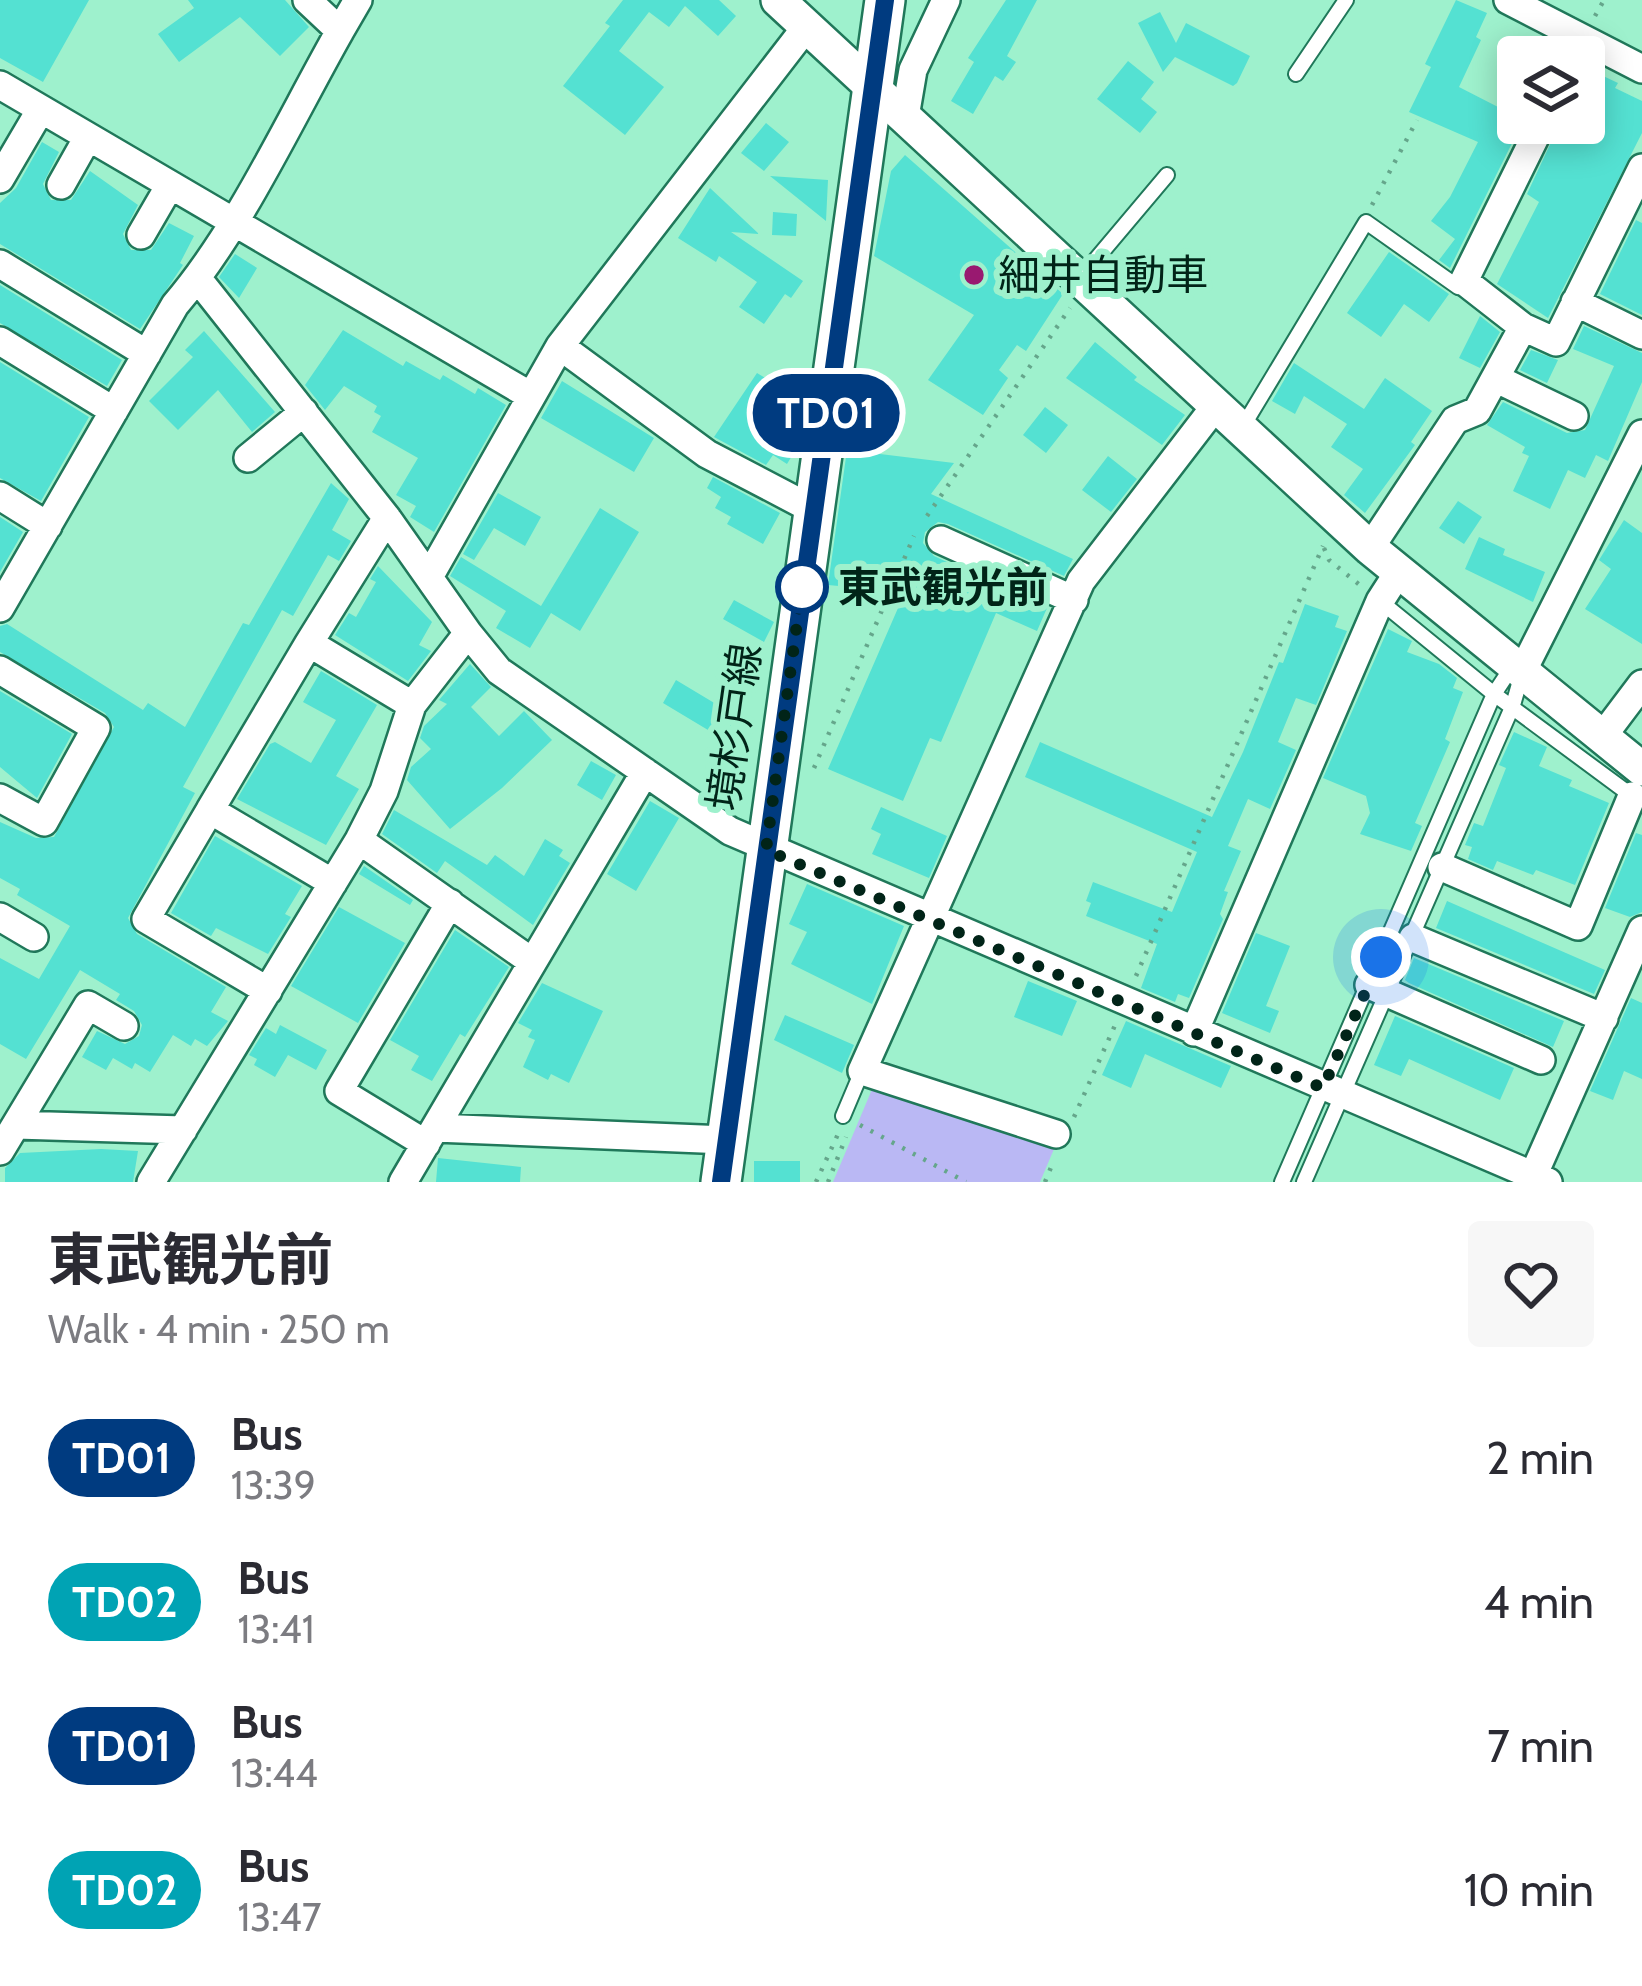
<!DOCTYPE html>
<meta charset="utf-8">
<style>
:root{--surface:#fff;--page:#f7f7f7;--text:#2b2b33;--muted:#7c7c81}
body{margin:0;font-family:Cabin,"Noto Sans JP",sans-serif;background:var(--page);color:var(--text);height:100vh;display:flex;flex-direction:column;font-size:45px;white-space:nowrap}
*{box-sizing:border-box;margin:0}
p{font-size:39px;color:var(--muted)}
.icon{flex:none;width:66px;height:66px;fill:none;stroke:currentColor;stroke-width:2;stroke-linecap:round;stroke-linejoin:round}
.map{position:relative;height:1182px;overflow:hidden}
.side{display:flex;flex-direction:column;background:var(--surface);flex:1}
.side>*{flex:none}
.badge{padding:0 24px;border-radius:39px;font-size:42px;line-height:78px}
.buttons{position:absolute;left:1497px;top:36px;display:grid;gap:24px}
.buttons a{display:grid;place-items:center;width:108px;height:108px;border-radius:12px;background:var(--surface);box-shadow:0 6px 30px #0003;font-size:60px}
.you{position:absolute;width:60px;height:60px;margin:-30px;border:9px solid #fff;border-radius:50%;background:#1a73e8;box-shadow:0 0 0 18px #1a73e833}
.map>.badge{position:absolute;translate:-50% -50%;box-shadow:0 0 0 6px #fff}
.round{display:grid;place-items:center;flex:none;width:126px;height:126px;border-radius:12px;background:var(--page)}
.summary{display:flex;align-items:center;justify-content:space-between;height:204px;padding:0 48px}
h1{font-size:57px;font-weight:700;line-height:90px}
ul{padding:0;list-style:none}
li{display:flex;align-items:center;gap:36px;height:144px;padding:0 48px}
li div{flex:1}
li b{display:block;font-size:45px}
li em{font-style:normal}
li .badge{min-width:132px;font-weight:700;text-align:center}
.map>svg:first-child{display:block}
</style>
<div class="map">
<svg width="1642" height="1182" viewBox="0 0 1642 1182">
<rect width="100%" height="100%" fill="#9ef1cd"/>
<path fill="#bab8f4" d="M 873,1087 L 1054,1149 L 1040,1182 L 833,1182 Z"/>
<path fill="#54e1d2" d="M 0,0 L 89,0 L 43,82 L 0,58 Z
M 188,0 L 285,0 L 309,27 L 280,56 L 240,17 L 179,62 L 158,34 L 194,8 Z
M 623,0 L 719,0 L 736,16 L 718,36 L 685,6 L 669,27 L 649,12 L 619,51 L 664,87 L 625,135 L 563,86 L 610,26 L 605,23 Z
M 1006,0 L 1037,0 L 1007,56 L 1016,62 L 1003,81 L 995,76 L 973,114 L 951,101 L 974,62 L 968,58 Z
M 1456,0 L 1487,13 L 1476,37 L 1481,40 L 1459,87 L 1498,107 L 1518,66 L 1518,123 L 1522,123 L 1450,268 L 1439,260 L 1455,239 L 1431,221 L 1450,197 L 1478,142 L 1409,112 L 1431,67 L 1425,64 Z
M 1160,12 L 1176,43 L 1186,23 L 1250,56 L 1237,83 L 1233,86 L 1175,57 L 1163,72 L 1138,23 Z
M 1128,61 L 1154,82 L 1141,99 L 1157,112 L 1140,133 L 1097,99 Z
M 1584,67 L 1618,83 L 1615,88 L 1642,101 L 1642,133 L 1548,318 L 1497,284 L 1539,202 L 1527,194 L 1560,123 L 1584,123 Z
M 766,123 L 789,142 L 764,171 L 741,153 Z
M 42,142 L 59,152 L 43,184 L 51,200 L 71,200 L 90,171 L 138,205 L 123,234 L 131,250 L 151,250 L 169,223 L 194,236 L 180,263 L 183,265 L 140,329 L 0,244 L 0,203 L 16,188 Z
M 905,155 L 1063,294 L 1026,351 L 1017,345 L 999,370 L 1008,378 L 983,415 L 928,380 L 974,315 L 874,256 L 891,171 Z
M 770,176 L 828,180 L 826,221 Z
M 710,188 L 759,234 L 731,232 L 803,281 L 791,298 L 785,294 L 764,324 L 739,307 L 757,282 L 719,256 L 716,262 L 678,238 Z
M 773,212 L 797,214 L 796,236 L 772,235 Z
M 1636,220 L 1642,223 L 1642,315 L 1600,294 Z
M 1389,252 L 1449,294 L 1429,322 L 1404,304 L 1381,337 L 1347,313 Z
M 235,254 L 257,268 L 239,298 L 219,277 Z
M 0,285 L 122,360 L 107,386 L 0,323 Z
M 1480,316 L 1500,332 L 1480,368 L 1459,358 Z
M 1584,326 L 1642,353 L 1642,382 L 1608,461 L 1596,455 L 1585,478 L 1568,470 L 1550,509 L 1513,491 L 1529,456 L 1522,453 L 1525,447 L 1487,425 L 1503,402 L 1567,433 L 1585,430 L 1614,366 L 1573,349 Z
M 343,330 L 403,366 L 406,361 L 440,380 L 443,375 L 475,394 L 478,388 L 506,405 L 434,532 L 410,517 L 416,506 L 396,495 L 418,458 L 372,432 L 381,416 L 374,412 L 377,406 L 344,386 L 325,410 L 305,385 Z
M 204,331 L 275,412 L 252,432 L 218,390 L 178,430 L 149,401 L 193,357 L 185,350 Z
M 1095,342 L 1137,377 L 1134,380 L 1185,415 L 1162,445 L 1066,378 Z
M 1531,350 L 1558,360 L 1547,383 L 1520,370 Z
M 0,362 L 89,417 L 41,501 L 0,478 Z
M 1294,363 L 1364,409 L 1385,378 L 1432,411 L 1411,442 L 1415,445 L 1365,513 L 1344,495 L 1363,469 L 1331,447 L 1347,424 L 1304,396 L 1295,414 L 1272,401 Z
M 757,373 L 800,399 L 796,439 L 799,444 L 787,464 L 773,455 L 766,465 L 714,437 Z
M 562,381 L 654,438 L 634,472 L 541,418 Z
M 1045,407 L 1068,425 L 1046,453 L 1023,435 Z
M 847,450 L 954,463 L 931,494 L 1073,559 L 1064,576 L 948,524 L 938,522 L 925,532 L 923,543 L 934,556 L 1047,608 L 1037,631 L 996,613 L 941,742 L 930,738 L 903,801 L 828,769 L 905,592 L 828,585 Z
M 1108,456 L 1137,479 L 1111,512 L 1082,490 Z
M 713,477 L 780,513 L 763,544 L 727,524 L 731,517 L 715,508 L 721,497 L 707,488 Z
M 331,483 L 349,499 L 332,530 L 351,541 L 339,561 L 328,555 L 293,616 L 282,610 L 183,787 L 195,793 L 128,918 L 137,934 L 226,987 L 211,1012 L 228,1021 L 207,1046 L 195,1039 L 191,1046 L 173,1035 L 150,1072 L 135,1063 L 132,1069 L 113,1058 L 106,1070 L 82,1057 L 97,1031 L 125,1044 L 139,1036 L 142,1025 L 134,1011 L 116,1000 L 120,994 L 80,970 L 26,1059 L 0,1044 L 0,958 L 39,979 L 70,926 L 17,895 L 20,889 L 0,878 L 0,822 L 36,838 L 54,837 L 114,727 L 105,713 L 0,652 L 0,626 L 7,624 L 143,710 L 148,703 L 185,727 L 243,623 L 249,625 Z
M 498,493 L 541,517 L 525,546 L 494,528 L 474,560 L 463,554 Z
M 1458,501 L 1482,517 L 1464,544 L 1439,528 Z
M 600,508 L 639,532 L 580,631 L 551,613 L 530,648 L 496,628 L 506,611 L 450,576 L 461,557 L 541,606 Z
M 0,517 L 23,532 L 0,572 Z
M 1624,520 L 1642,533 L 1642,644 L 1585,609 L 1611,569 L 1599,560 Z
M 1479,537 L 1505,549 L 1503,555 L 1545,572 L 1533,602 L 1465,569 Z
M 378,566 L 432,622 L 419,645 L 431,651 L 408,681 L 335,635 L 349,613 L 356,617 L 376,582 L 370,579 Z
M 734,600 L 774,622 L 764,642 L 723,619 Z
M 1305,604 L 1339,616 L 1335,627 L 1347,631 L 1316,705 L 1296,698 L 1278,742 L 1296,750 L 1270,809 L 1248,799 L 1228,846 L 1241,851 L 1224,891 L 1228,892 L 1220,914 L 1223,919 L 1189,998 L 1178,994 L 1175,1002 L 1141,988 L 1157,944 L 1086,916 L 1091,903 L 1086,901 L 1093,882 L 1172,912 L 1197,852 L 1025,777 L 1040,742 L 1212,817 L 1243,752 L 1279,662 L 1283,663 Z
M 1388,629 L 1412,641 L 1407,652 L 1439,664 L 1457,678 L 1453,688 L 1463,692 L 1445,739 L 1450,742 L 1415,823 L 1422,826 L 1411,851 L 1360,834 L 1370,813 L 1366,796 L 1323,778 Z
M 470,664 L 491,687 L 471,707 L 499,736 L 524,711 L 552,740 L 502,788 L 450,829 L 407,780 L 411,767 L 431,749 L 420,738 L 424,726 L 447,704 L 439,700 Z
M 321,671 L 377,705 L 336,776 L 359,789 L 326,845 L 237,799 L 270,744 L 275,742 L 311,763 L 336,720 L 303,702 Z
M 676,680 L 736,716 L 723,739 L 663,703 Z
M 0,691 L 72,734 L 37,798 L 0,767 Z
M 1514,732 L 1547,747 L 1539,766 L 1572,780 L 1569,786 L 1609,803 L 1575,885 L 1536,870 L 1533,875 L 1497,861 L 1493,870 L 1468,859 L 1472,847 L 1465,845 L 1474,823 L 1483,826 L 1506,768 L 1499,765 Z
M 591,761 L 616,775 L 602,800 L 577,785 Z
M 650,801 L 679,818 L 636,891 L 607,874 Z
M 881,807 L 947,836 L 929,878 L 872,854 L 881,834 L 871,829 Z
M 394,810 L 487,865 L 495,855 L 524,876 L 545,839 L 563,850 L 559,856 L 570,863 L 533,925 L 445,861 L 437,873 L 382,834 Z
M 1636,833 L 1642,835 L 1642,912 L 1630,917 L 1605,908 Z
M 215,836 L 302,886 L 285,914 L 291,917 L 268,954 L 216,928 L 211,936 L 171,913 Z
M 364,866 L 413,900 L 410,905 L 359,874 Z
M 807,884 L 904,926 L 872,1004 L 791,964 L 807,932 L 789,924 Z
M 1447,901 L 1605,970 L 1594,994 L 1436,928 Z
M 339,907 L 405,943 L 358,1023 L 291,986 Z
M 455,930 L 509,967 L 465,1037 L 460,1034 L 432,1081 L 411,1070 L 419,1056 L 390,1040 Z
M 1256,933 L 1290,946 L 1266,1006 L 1279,1011 L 1270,1033 L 1222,1013 Z
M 1414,958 L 1564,1021 L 1553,1047 L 1409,983 L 1405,980 Z
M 1028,981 L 1077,1001 L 1062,1036 L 1014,1017 Z
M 542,983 L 603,1011 L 569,1083 L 551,1074 L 548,1080 L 523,1067 L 535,1040 L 528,1037 L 532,1030 L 518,1023 Z
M 1631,998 L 1642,1003 L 1642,1079 L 1624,1071 L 1613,1100 L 1590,1091 Z
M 785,1015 L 854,1045 L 842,1073 L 774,1040 Z
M 1395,1016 L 1514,1068 L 1500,1100 L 1409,1059 L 1401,1076 L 1374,1065 Z
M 1126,1021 L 1231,1066 L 1221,1088 L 1145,1054 L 1131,1088 L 1102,1075 Z
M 280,1025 L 327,1050 L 316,1070 L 288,1055 L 275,1077 L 254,1065 L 257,1059 L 249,1055 L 266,1028 L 276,1034 Z
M 101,1149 L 138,1151 L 133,1182 L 5,1182 L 5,1168 L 20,1153 Z
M 438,1158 L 521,1167 L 520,1182 L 436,1182 Z
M 754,1161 L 800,1161 L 800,1182 L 754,1182 Z"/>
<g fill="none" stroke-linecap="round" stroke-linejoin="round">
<g stroke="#20785a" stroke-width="18">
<path id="service" d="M 1296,74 L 1346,0
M 1081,277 L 1167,175
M 1242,428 L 1366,222 L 1458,287 L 1464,282
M 1380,601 L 1494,694 L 1632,796
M 843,1116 L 862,1071
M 1282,1182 L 1494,694 L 1512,667
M 1304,1182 L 1513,705 L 1521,677"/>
</g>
<g stroke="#20785a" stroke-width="32">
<path id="minor" d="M 1508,0 L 1642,69
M 340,31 L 358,0
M 0,85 L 531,396
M 905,117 L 913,70 L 946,0
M 1542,123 L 1464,281 L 1523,327 L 1556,342 L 1642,168
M 0,179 L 41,109
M 61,185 L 88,137
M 141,235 L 170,185
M 0,264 L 147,354
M 198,279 L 387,518 L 468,633
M 1575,302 L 1642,335
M 0,341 L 114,411
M 560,346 L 707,454 L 812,509
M 1495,378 L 1574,416
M 248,458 L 304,412
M 0,496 L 48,526
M 387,518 L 309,643 L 412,705
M 941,540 L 1074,600
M 1370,548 L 1455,420 L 1477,411 L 1523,327
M 429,577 L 560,346 L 807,26
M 0,608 L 175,305 C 240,229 290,119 340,31 L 307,0
M 0,670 L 96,728 L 44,822 L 0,798
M 1522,672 L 1642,434
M 1602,737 L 1642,684
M 210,810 L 309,643
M 359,840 L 531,961
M 1442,867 L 1578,926 L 1632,796
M 0,917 L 34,937
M 1413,938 L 1604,1018
M 1369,985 L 1541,1060
M 268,991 L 146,919 L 210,810 L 333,883
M 1194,1032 L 1380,601 L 1398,573
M 16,1125 L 183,1130
M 435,1128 L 726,1140
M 1056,1134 L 862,1071 L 1081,581 L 1217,404
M 426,1144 L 339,1091 L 450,903
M 0,1151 L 88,1005 L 124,1026
M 1533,1176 L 1642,930
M 151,1182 L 359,840 L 384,791 L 412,705 L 468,633 L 499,671 L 730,831 L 1548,1182
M 403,1182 L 645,772"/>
</g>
<g stroke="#20785a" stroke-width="38">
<path id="tertiary" d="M 778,0 L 1370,548 L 1642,769"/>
</g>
<g stroke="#20785a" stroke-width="44">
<path id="primary" d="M 721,1182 L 885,0"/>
</g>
<path stroke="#65a68b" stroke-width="4.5" stroke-dasharray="3 9" stroke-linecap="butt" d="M 1595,16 L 1604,0
M 1372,205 L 1417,120
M 927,516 L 1070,308
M 1324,548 L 1329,560 L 1361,586
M 814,768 L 914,536
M 1136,976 L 1323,546
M 1074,1117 L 1116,1023
M 860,1125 L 966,1182
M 816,1182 L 839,1132
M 828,1182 L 846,1137
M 1045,1182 L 1054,1160"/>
<use href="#service" stroke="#fff" stroke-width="14"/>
<use href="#minor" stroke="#fff" stroke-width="27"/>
<use href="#tertiary" stroke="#fff" stroke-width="33"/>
<use href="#primary" stroke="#fff" stroke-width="39"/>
</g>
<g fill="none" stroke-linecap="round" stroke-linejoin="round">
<g stroke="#fff" stroke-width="27">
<path id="line" d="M 721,1182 L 885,0"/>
</g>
<use href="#line" stroke="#003b80" stroke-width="18"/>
<path stroke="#012418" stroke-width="12" stroke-dasharray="0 21.6" d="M 802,587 L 766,850 L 1323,1088 L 1381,957"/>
</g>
<circle fill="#991970" stroke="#9ef1cd" stroke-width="4.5" cx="974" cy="275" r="12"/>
<circle fill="#fff" stroke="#003b80" stroke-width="6" cx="802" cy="587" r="24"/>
<g text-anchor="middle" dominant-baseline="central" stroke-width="12" stroke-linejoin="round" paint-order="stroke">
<g font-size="42" fill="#012418" stroke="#9ef1cd" text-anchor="start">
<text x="998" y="275">細井自動車</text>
</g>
<g font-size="42" font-weight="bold" fill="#012418" stroke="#9ef1cd" text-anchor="start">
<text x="838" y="587">東武観光前</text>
</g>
<g font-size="42" fill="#012418" stroke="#9ef1cd">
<text transform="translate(734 727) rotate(-82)">境杉戸線</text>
</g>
</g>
</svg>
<div class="buttons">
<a><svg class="icon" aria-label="layers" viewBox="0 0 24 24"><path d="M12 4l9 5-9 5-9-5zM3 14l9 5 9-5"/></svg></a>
</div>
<div class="you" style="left:1381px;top:957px"></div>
<b class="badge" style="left:826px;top:413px;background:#003b80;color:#fff">TD01</b>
</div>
<section class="side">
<div class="summary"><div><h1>東武観光前</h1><p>Walk · 4 min · 250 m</p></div><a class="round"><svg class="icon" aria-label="heart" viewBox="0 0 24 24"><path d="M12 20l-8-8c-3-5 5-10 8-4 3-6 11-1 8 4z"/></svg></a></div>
<ul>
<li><span class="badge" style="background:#003b80;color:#fff">TD01</span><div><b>Bus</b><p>13:39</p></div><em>2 min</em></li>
<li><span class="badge" style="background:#00a3b4;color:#fff">TD02</span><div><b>Bus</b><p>13:41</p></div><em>4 min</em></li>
<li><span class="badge" style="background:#003b80;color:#fff">TD01</span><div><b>Bus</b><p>13:44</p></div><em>7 min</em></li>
<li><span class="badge" style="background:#00a3b4;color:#fff">TD02</span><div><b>Bus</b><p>13:47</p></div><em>10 min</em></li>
</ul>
</section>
